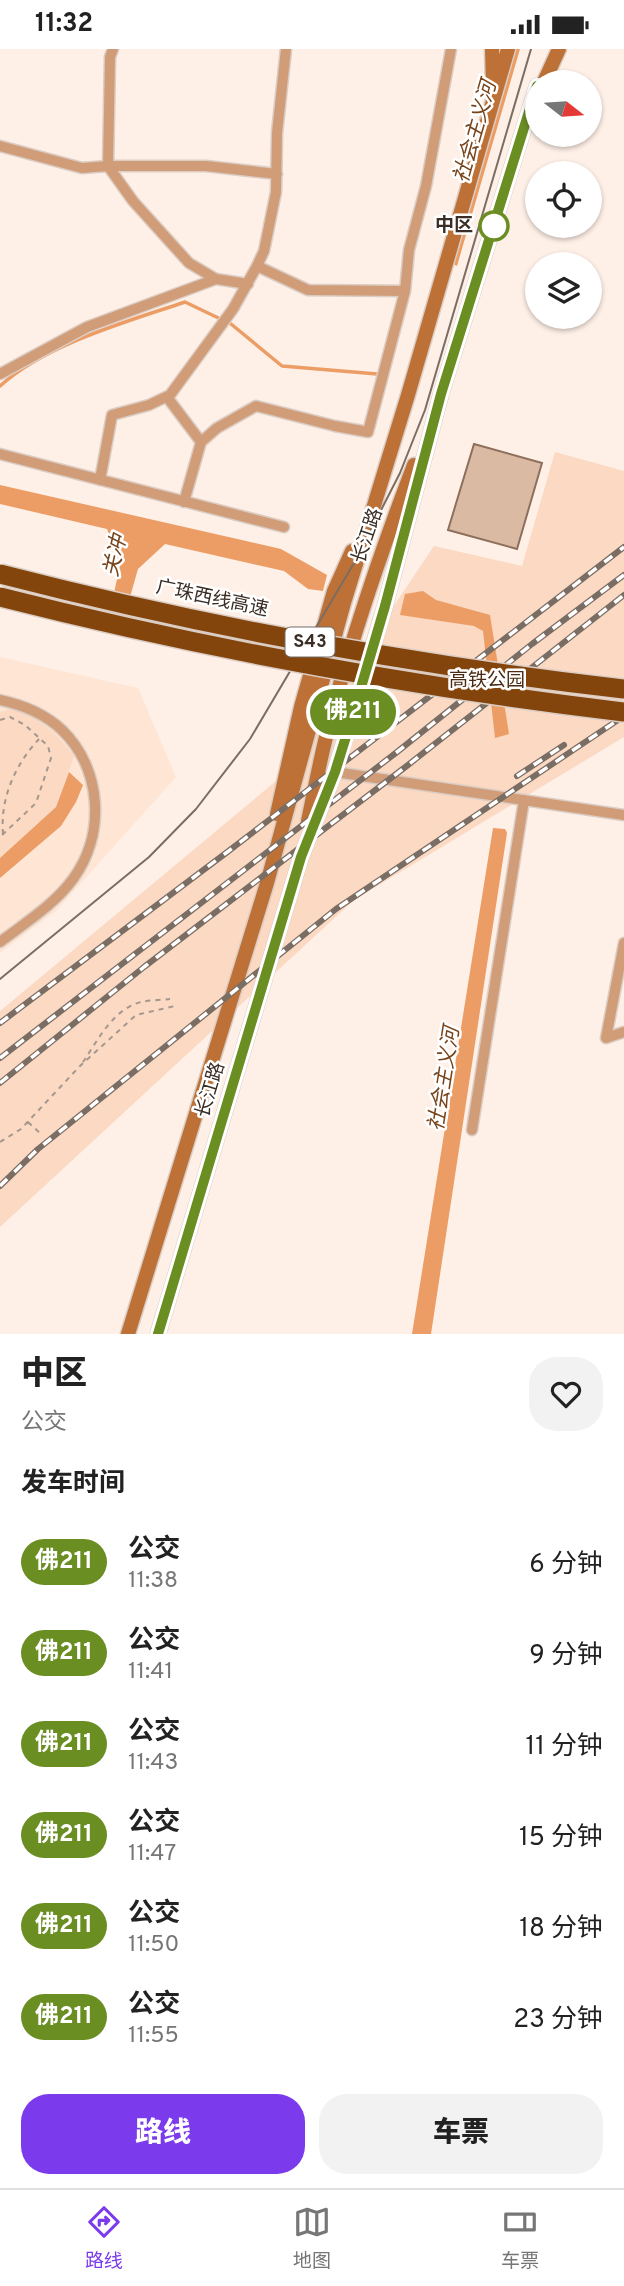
<!DOCTYPE html>
<html lang="zh">
<meta charset="utf-8">
<style>
:root{--surface:#fff;--page:#f2f2f2;--text:#222;--muted:#767676;--line:#e0e0e0;--accent:#7c3aed}
body{margin:0;font-family:Overpass,"Noto Sans SC",sans-serif;background:var(--page);color:var(--text);height:100vh;display:flex;flex-direction:column;font-size:26px;white-space:nowrap}
*{box-sizing:border-box;margin:0}
p{font-size:23px;color:var(--muted)}
.icon{flex:none;width:38px;height:38px;fill:none;stroke:currentColor;stroke-width:2;stroke-linecap:round;stroke-linejoin:round}
.map{position:relative;height:1285px;overflow:hidden}
.side{display:flex;flex-direction:column;background:var(--surface);flex:1}
.side>*{flex:none}
.badge{padding:0 14px;border-radius:23px;font-size:24px;line-height:46px}
.needle{width:46px;rotate:107deg}
.fabs{position:absolute;left:525px;top:21px;display:grid;gap:14px}
.fabs a{display:grid;place-items:center;width:77px;height:77px;border-radius:50%;background:var(--surface);box-shadow:0 2px 5px #0004;font-size:35px}
.map>.badge{position:absolute;translate:-50% -50%;box-shadow:0 0 0 4px #fff}
h2{padding:0 21px;font-size:26px;line-height:63px}
.round{display:grid;place-items:center;flex:none;width:74px;height:74px;border-radius:28px;background:var(--page)}
.overview{display:flex;align-items:center;justify-content:space-between;height:119px;padding:0 21px}
h1{font-size:33px;font-weight:800;line-height:52px}
.button{display:flex;gap:14px;margin-top:auto;padding:14px 21px}
.button a{flex:1;height:80px;border-radius:28px;background:var(--accent);color:#fff;font-size:28px;font-weight:800;line-height:80px;text-align:center}
.button a+a{background:var(--page);color:var(--text)}
ul{padding:0;list-style:none}
li{display:flex;align-items:center;gap:21px;height:91px;padding:0 21px}
li div{flex:1}
li b{display:block;font-size:26px}
li em{font-style:normal}
li .badge{min-width:77px;font-weight:700;text-align:center}
.status{display:flex;justify-content:space-between;align-items:center;height:49px;padding:0 35px;background:var(--surface);direction:ltr}
.status svg{height:19px;fill:currentColor}
.menu{display:flex;justify-content:space-around;align-items:center;height:98px;border-top:2px solid var(--line);background:var(--surface);font-size:19px;color:var(--muted)}
.menu a{display:grid;justify-items:center;gap:4px}
.menu .selected{color:var(--accent)}
.map>svg:first-child{display:block}
</style>
<div class="status"><b>11:32</b><svg viewBox="0 0 49 12"><path d="M0 12V9h3v3zM5 12V6h3v6zM10 12V3h3v9zM15 12V0h3v12zM26 1h20v11H26zM47 4h2v5h-2z"/></svg></div>
<div class="map">
<svg width="624" height="1285" viewBox="0 0 624 1285">
<rect width="100%" height="100%" fill="#fef0e7"/>
<path fill="#fee5d4" d="M 0,608 L 138,639 L 176,728 L 56,862 L 0,904 Z"/>
<path fill="#fbd9c2" d="M 555,403 L 624,422 L 624,688 L 354,851 L 0,1178 L 0,962 L 276,732 L 434,497 L 522,517 Z
M 10,660 C 38,667 57,684 74,707 L 56,758 L 0,809 L 0,663 Z"/>
<path fill="#eb9d65" d="M 512,0 L 520,0 L 457,217 L 451,214 Z
M 0,436 L 281,500 L 327,526 L 323,542 L 308,540 L 284,522 L 165,495 L 138,520 L 130,548 L 114,544 L 120,516 L 107,480 L 0,455 Z
M 423,542 L 436,551 L 490,566 L 509,685 L 495,689 L 483,582 L 474,577 L 400,566 L 405,545 Z
M 69,723 L 83,736 L 76,753 L 61,777 L 0,829 L 0,809 L 56,758 Z
M 493,779 L 505,780 L 507,784 L 431,1285 L 412,1285 Z"/>
<g fill="none" stroke-linecap="round" stroke-linejoin="round">
<path stroke="#eb9d65" stroke-width="3.5" d="M 0,337 C 46,295 126,273 185,253 L 231,275 L 282,317 L 377,325"/>
</g>
<path fill="#dbbaa4" stroke="#8d6f5b" stroke-width="2" d="M 474,395 L 542,414 L 517,500 L 448,481 Z"/>
<g fill="none" stroke-linecap="round" stroke-linejoin="round">
<g stroke="#dbcdc4" stroke-width="13">
<path id="minor" d="M 113,0 L 110,8 L 108,117 L 133,152 L 189,214 L 216,230 L 248,235
M 0,97 L 82,119 L 108,117 L 206,117 L 277,125
M 257,217 L 308,241 L 405,242
M 0,325 L 87,278 L 216,230
M 167,348 L 201,393
M 0,405 L 284,478
M 100,431 L 112,366 L 149,356 L 170,346 L 233,260 L 257,217 L 264,202 L 276,143 L 277,84 L 286,0
M 184,453 L 201,393 L 217,379 L 256,357 L 335,377 L 368,383 L 405,242 L 409,201 L 426,137 L 451,0
M 0,651 C 23,656 45,665 62,681 C 102,720 106,785 73,830 C 54,856 25,874 0,893
M 335,723 L 624,766
M 624,894 L 606,989 L 624,983
M 472,1081 L 524,751"/>
</g>
<g stroke="#dbcdc4" stroke-width="17">
<path id="secondary" d="M 492,0 L 493,37
M 544,33 L 559,0
M 277,765 L 301,658 L 334,542 L 352,502
M 308,772 C 314,744 319,716 326,688 C 349,595 380,505 414,416
M 128,1285 L 267,834 L 344,554 L 408,346 L 508,0
M 158,1285 L 301,808 L 335,723 L 385,557 L 441,345 L 537,37"/>
</g>
<path stroke="#a5978e" stroke-width="2" stroke-dasharray="5 5" stroke-linecap="butt" d="M 0,671 L 10,668 L 25,676 L 48,697 L 51,709 L 36,754 L 0,788
M 3,785 C 0,749 15,716 39,690
M 83,1013 C 98,991 113,960 141,953 C 150,951 161,951 170,950
M 28,1073 L 41,1085
M 0,1093 L 21,1080 L 80,1017 L 136,966 L 175,957"/>
<use href="#minor" stroke="#d19d79" stroke-width="10"/>
<use href="#secondary" stroke="#bd7136" stroke-width="14"/>
<path stroke="#7a6d64" stroke-width="2" d="M 0,930 L 149,808 L 196,760 L 250,690 L 354,514 L 400,424 L 425,361 L 531,0"/>
<g stroke="#7a6d64" stroke-width="6">
<path id="rail" d="M 517,727 L 564,696
M 0,974 L 226,804 L 624,498
M 0,1009 L 397,703 L 532,595 L 624,526
M 0,1034 L 144,918 L 408,716 L 624,546
M 0,1137 L 38,1100 L 336,860 L 624,667"/>
</g>
<use href="#rail" stroke="#fff" stroke-width="3.5" stroke-dasharray="10" stroke-linecap="butt"/>
<g stroke="#dbcdc4" stroke-width="22" stroke-linecap="butt">
<path id="motorway-bridge" d="M 0,525 C 205,578 414,616 624,640
M 0,548 C 205,600 414,638 624,663"/>
</g>
<use href="#motorway-bridge" stroke="#84450c" stroke-width="19"/>
</g>
<g fill="none" stroke-linecap="round" stroke-linejoin="round">
<g stroke="#fff" stroke-width="16">
<path id="line" d="M 158,1285 L 301,808 L 335,723 L 357,652 L 385,557 L 441,345 L 537,37"/>
</g>
<use href="#line" stroke="#6b8e23" stroke-width="10"/>
</g>
<circle fill="#fff" stroke="#6b8e23" stroke-width="3.5" cx="494" cy="177" r="14"/>
<g text-anchor="middle" dominant-baseline="central" stroke-width="5" stroke-linejoin="round" paint-order="stroke">
<rect fill="#fff" stroke="#756c66" stroke-width="2" x="285.5" y="578.5" width="49" height="29" rx="5"/>
<g font-size="18" font-weight="bold" fill="#3a2d25">
<text x="310" y="593">S43</text>
</g>
<g font-size="19" font-weight="bold" fill="#3a2d25" stroke="#fff" text-anchor="end">
<text x="473" y="177">中区</text>
</g>
<g font-size="19" fill="#3a2d25" stroke="#fff">
<text transform="translate(368 487) rotate(-71)">长江路</text>
<text transform="translate(212 550) rotate(12)">广珠西线高速</text>
<text transform="translate(211 1041) rotate(-73)">长江路</text>
</g>
<g font-size="19" fill="#4b2b13" stroke="#fff">
<text x="487" y="632">高铁公园</text>
</g>
<g font-size="21" font-style="italic" fill="#77441b" stroke="#fff">
<text transform="translate(476 83) rotate(-74)">社会主义河</text>
<text transform="translate(116 507) rotate(-77)">关冲</text>
<text transform="translate(445 1030) rotate(-81)">社会主义河</text>
</g>
</g>
</svg>
<div class="fabs">
<a><svg class="needle" viewBox="-14 -14 28 28"><path d="M0-13l5 13h-10z" fill="#e53935"/><path d="M0 13l5-13h-10z" fill="#767676"/></svg></a>
<a><svg class="icon" aria-label="locate" viewBox="0 0 24 24"><circle cx="12" cy="12" r="6"/><path d="M12 2v4M12 18v4M2 12h4M18 12h4"/></svg></a>
<a><svg class="icon" aria-label="layers" viewBox="0 0 24 24"><path d="M12 4l9 5-9 5-9-5zM3 14l9 5 9-5"/></svg></a>
</div>
<b class="badge" style="left:353px;top:663px;background:#6b8e23;color:#fff">佛211</b>
</div>
<section class="side">
<div class="overview"><div><h1>中区</h1><p>公交</p></div><a class="round"><svg class="icon" aria-label="heart" viewBox="0 0 24 24"><path d="M12 20l-8-8c-3-5 5-10 8-4 3-6 11-1 8 4z"/></svg></a></div>
<h2>发车时间</h2>
<ul>
<li><span class="badge" style="background:#6b8e23;color:#fff">佛211</span><div><b>公交</b><p>11:38</p></div><em>6 分钟</em></li>
<li><span class="badge" style="background:#6b8e23;color:#fff">佛211</span><div><b>公交</b><p>11:41</p></div><em>9 分钟</em></li>
<li><span class="badge" style="background:#6b8e23;color:#fff">佛211</span><div><b>公交</b><p>11:43</p></div><em>11 分钟</em></li>
<li><span class="badge" style="background:#6b8e23;color:#fff">佛211</span><div><b>公交</b><p>11:47</p></div><em>15 分钟</em></li>
<li><span class="badge" style="background:#6b8e23;color:#fff">佛211</span><div><b>公交</b><p>11:50</p></div><em>18 分钟</em></li>
<li><span class="badge" style="background:#6b8e23;color:#fff">佛211</span><div><b>公交</b><p>11:55</p></div><em>23 分钟</em></li>
</ul>
<div class="button"><a>路线</a><a>车票</a></div>
</section>
<nav class="menu">
<a class="selected"><svg class="icon" aria-label="directions" viewBox="0 0 24 24"><path d="M12 3l9 9-9 9-9-9zM9 14v-3h6M13 9l2 2-2 2"/></svg>路线</a>
<a><svg class="icon" aria-label="map" viewBox="0 0 24 24"><path d="M3 6l6-2 6 2 6-2v14l-6 2-6-2-6 2zM9 4v14M15 6v14"/></svg>地图</a>
<a><svg class="icon" aria-label="tickets" viewBox="0 0 24 24"><path d="M3 7h18v10H3zM15 7v10"/></svg>车票</a>
</nav>
